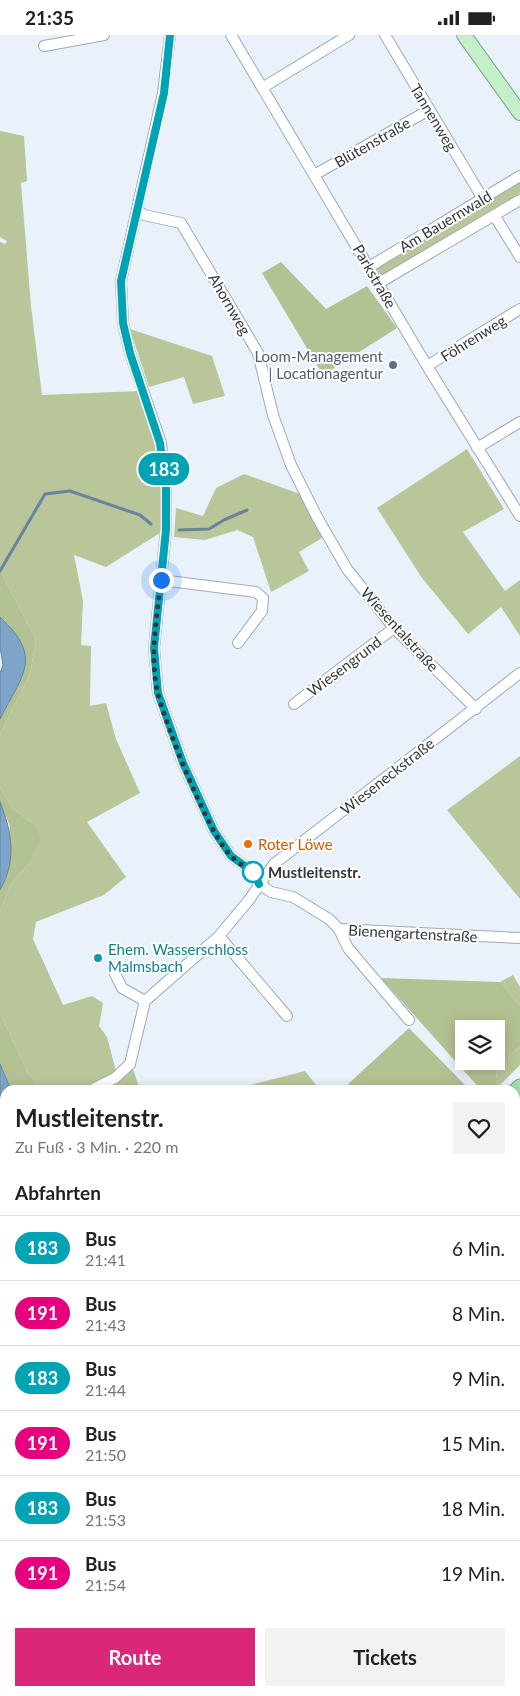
<!DOCTYPE html>
<html lang="de">
<meta charset="utf-8">
<style>
:root{--surface:#fff;--page:#f2f2f2;--text:#202124;--muted:#757577;--line:#e0e0e0;--accent:#db2777}
body{margin:0;font-family:Lato,sans-serif;background:var(--page);color:var(--text);height:100vh;display:flex;flex-direction:column;font-size:19px;white-space:nowrap}
*{box-sizing:border-box;margin:0}
p{font-size:16px;color:var(--muted)}
.icon{flex:none;width:28px;height:28px;fill:none;stroke:currentColor;stroke-width:2;stroke-linecap:round;stroke-linejoin:round}
.map{position:relative;flex:1;overflow:hidden}
.side{position:absolute;left:0px;top:1050px;width:520px;height:611px;display:flex;flex-direction:column;background:var(--surface);border-radius:15px 15px 0 0;box-shadow:0 2px 12px #0003}
.side>*{flex:none}
.badge{padding:0 10px;border-radius:16px;font-size:18px;line-height:32px}
.buttons{position:absolute;left:455px;top:985px;display:grid;gap:10px}
.buttons a{display:grid;place-items:center;width:50px;height:50px;border-radius:0px;background:var(--surface);box-shadow:0 2px 12px #0003;font-size:25px}
.you{position:absolute;width:25px;height:25px;margin:-12px;border:4px solid #fff;border-radius:50%;background:#1a73e8;box-shadow:0 0 0 8px #1a73e833}
.map>.badge{position:absolute;translate:-50% -50%;box-shadow:0 0 0 2px #fff}
h2{padding:0 15px;font-size:19px;line-height:45px}
.round{display:grid;place-items:center;flex:none;width:52px;height:52px;border-radius:0px;background:var(--page)}
.summary{display:flex;align-items:center;justify-content:space-between;height:85px;padding:0 15px}
h1{font-size:24px;font-weight:700;line-height:38px}
.action{display:flex;gap:10px;margin-top:auto;padding:10px 15px}
.action a{flex:1;height:58px;border-radius:0px;background:var(--accent);color:#fff;font-size:20px;font-weight:700;line-height:58px;text-align:center}
.action a+a{background:var(--page);color:var(--text)}
ul{padding:0;list-style:none}
li{display:flex;align-items:center;gap:15px;height:65px;padding:0 15px;border-top:1px solid var(--line)}
li div{flex:1}
li b{display:block;font-size:19px}
li em{font-style:normal}
li .badge{min-width:55px;font-weight:700;text-align:center}
.status{display:flex;justify-content:space-between;align-items:center;height:35px;padding:0 25px;background:var(--surface);direction:ltr}
.status svg{height:14px;fill:currentColor}
.map>svg:first-child{display:block}
</style>
<div class="status"><b>21:35</b><svg viewBox="0 0 49 12"><path d="M0 12V9h3v3zM5 12V6h3v6zM10 12V3h3v9zM15 12V0h3v12zM26 1h20v11H26zM47 4h2v5h-2z"/></svg></div>
<div class="map">
<svg width="520" height="1661" viewBox="0 0 520 1661">
<rect width="100%" height="100%" fill="#e9f2fb"/>
<path fill="#b8c69a" d="M 0,96 L 24,101 L 27,146 L 21,148 L 31,271 L 42,360 L 139,356 L 157,408 L 162,452 L 160,498 L 106,532 L 74,520 L 83,566 L 81,610 L 91,611 L 90,671 L 106,668 L 116,704 L 140,758 L 87,787 L 126,842 L 104,860 L 36,887 L 33,904 L 63,970 L 92,961 L 103,968 L 99,991 L 107,1002 L 116,1036 L 87,1055 L 42,1055 L 28,1038 L 0,978 L 0,877 L 10,850 L 28,829 L 35,790 L 13,774 L 0,752 L 0,699 L 30,639 L 36,605 L 0,535 L 0,207 L 5,209 L 7,206 L 0,202 Z
M 520,143 L 520,158 L 381,241 L 375,230 Z
M 130,294 L 212,321 L 225,361 L 193,369 L 184,342 L 149,352 Z
M 467,414 L 504,474 L 463,497 L 505,556 L 520,545 L 520,601 L 501,572 L 468,599 L 422,543 L 377,473 Z
M 244,439 L 300,459 L 322,503 L 299,517 L 309,536 L 271,557 L 253,502 L 237,495 L 205,505 L 174,502 L 176,473 L 203,481 L 216,453 Z
M 520,721 L 520,864 L 447,775 Z
M 513,940 L 520,952 L 520,971 L 500,947 Z
M 520,1011 L 520,1030 L 498,1052 L 496,1036 Z
M 132,1031 L 140,1055 L 99,1055 Z
M 305,1036 L 320,1055 L 230,1055 Z
M 0,1098 L 5,1103 L 5,1304 L 0,1306 Z
M 520,1331 L 520,1649 L 515,1644 L 515,1335 Z
M 5,1357 L 5,1520 L 0,1518 L 0,1359 Z"/>
<path fill="#b3c292" fill-rule="evenodd" d="M 281,227 L 326,274 L 367,251 L 397,293 L 323,340 L 262,238 Z
M 0,535 L 36,605 L 30,639 L 0,699 L 0,684 L 4,676 L 10,591 L 0,582 Z
M 0,752 L 13,774 L 35,790 L 40,805 L 28,829 L 10,850 L 0,877 L 0,855 L 3,848 L 10,791 L 0,767 Z
M 381,943 L 500,947 L 520,971 L 520,1011 L 496,1036 L 498,1052 L 494,1055 L 481,1055 ZM 464,994 L 496,994 L 496,1026 L 464,1026 Z
M 0,978 L 28,1038 L 42,1055 L 11,1055 L 0,1029 Z
M 409,993 L 470,1055 L 353,1055 L 348,1049 Z
M 520,1108 L 520,1220 L 515,1226 L 515,1113 Z
M 88,1656 L 176,1656 L 178,1661 L 99,1661 L 99,1658 Z"/>
<path fill="#7ea5c9" stroke="#68849e" d="M 0,582 C 44,623 22,640 0,684 L 0,638 L 3,630 L 0,612 Z
M 0,767 C 12,797 17,825 0,855 Z
M 0,1029 L 11,1055 L 5,1055 L 5,1088 L 0,1080 Z"/>
<g fill="none" stroke-linecap="round" stroke-linejoin="round">
<path stroke="#68849e" stroke-width="3" d="M 179,495 L 209,494 L 224,485 L 247,475
M 0,536 L 45,459 L 70,456 L 140,480 L 151,489
M 515,1307 L 520,1298"/>
<g stroke="#a1a9b1" stroke-width="12">
<path id="minor" d="M 170,0 L 163,58 L 121,246 L 123,288 L 130,318 L 161,408 L 166,454 L 166,495 L 154,613 L 158,658 L 183,728 L 214,796 L 231,821 L 253,837 L 259,849
M 231,0 L 427,331 L 520,481
M 385,0 L 483,164
M 44,11 L 104,0
M 262,53 L 349,0
M 314,140 L 429,75
M 137,175 L 144,180 L 181,188 L 258,318 L 273,380 L 291,430 L 317,482 L 347,534 L 394,593 L 476,674
M 494,180 L 520,222
M 369,232 L 520,141
M 379,248 L 520,165
M 427,331 L 520,274
M 477,413 L 520,387
M 161,545 L 256,557 L 263,563 L 262,576 L 238,608
M 294,669 L 394,593
M 259,849 L 271,857 L 293,862 L 329,884 L 339,894 L 348,913 L 409,985
M 339,894 L 520,903
M 219,901 L 287,981
M 115,939 L 122,953 L 145,966
M 91,1055 L 115,1043 L 130,1029 L 145,966 L 219,901 L 249,865 L 274,829 L 520,638"/>
</g>
<g stroke="#79a782" stroke-width="16">
<path id="major" d="M 464,0 L 520,78"/>
</g>
<g stroke="#79a782" stroke-width="17">
<path id="highway" d="M 515,1057 L 520,1052
M 515,1091 L 520,1086
M 0,1563 L 5,1558
M 0,1599 L 5,1594"/>
</g>
<use href="#minor" stroke="#fff" stroke-width="10"/>
<use href="#major" stroke="#c5eecb" stroke-width="14"/>
<use href="#highway" stroke="#9fe3a8" stroke-width="15"/>
</g>
<g fill="none" stroke-linecap="round" stroke-linejoin="round">
<g stroke="#fff" stroke-width="11">
<path id="line" d="M 170,0 L 164,58 L 121,246 L 123,288 L 130,318 L 160,408 L 166,454 L 166,495 L 154,613 L 158,658 L 183,728 L 214,796 L 231,821 L 253,837 L 259,849"/>
</g>
<use href="#line" stroke="#00a3b4" stroke-width="8"/>
<path stroke="#33373a" stroke-width="5" stroke-dasharray="0 9" d="M 161,545 C 157,582 149,622 158,659 C 166,691 209,801 232,822 C 238,828 247,832 253,837"/>
</g>
<circle fill="#5c6f8a" stroke="#fefefe" stroke-width="2" cx="393" cy="330" r="5"/>
<circle fill="#e8710a" stroke="#fefefe" stroke-width="2" cx="248" cy="809" r="5"/>
<circle fill="#fff" stroke="#00a3b4" stroke-width="2.5" cx="253" cy="837" r="10"/>
<circle fill="#0f9aa8" stroke="#fefefe" stroke-width="2" cx="98" cy="923" r="5"/>
<g text-anchor="middle" dominant-baseline="central" stroke-width="4" stroke-linejoin="round" paint-order="stroke">
<g font-size="15" fill="#33373a" stroke="#fefefe">
<text transform="translate(434 82) rotate(59)">Tannenweg</text>
<text transform="translate(372 107) rotate(-30)">Blütenstraße</text>
<text transform="translate(445 186) rotate(-31)">Am Bauernwald</text>
<text transform="translate(375 241) rotate(60)">Parkstraße</text>
<text transform="translate(230 269) rotate(60)">Ahornweg</text>
<text transform="translate(473 303) rotate(-32)">Föhrenweg</text>
<text transform="translate(400 594) rotate(48)">Wiesentalstraße</text>
<text transform="translate(344 631) rotate(-37)">Wiesengrund</text>
<text transform="translate(387 741) rotate(-38)">Wieseneckstraße</text>
<text transform="translate(413 898) rotate(3)">Bienengartenstraße</text>
</g>
<g font-size="15" fill="#4e5e75" stroke="#fefefe" text-anchor="end">
<text x="383" y="321">Loom-Management<tspan x="383" dy="17">| Locationagentur</tspan></text>
</g>
<g font-size="15" fill="#c56008" stroke="#fefefe" text-anchor="start">
<text x="258" y="809">Roter Löwe</text>
</g>
<g font-size="15" font-weight="bold" fill="#33373a" stroke="#fefefe" text-anchor="start">
<text x="268" y="837">Mustleitenstr.</text>
</g>
<g font-size="15" fill="#0d838f" stroke="#fefefe" text-anchor="start">
<text x="108" y="914">Ehem. Wasserschloss<tspan x="108" dy="17">Malmsbach</tspan></text>
</g>
</g>
</svg>
<div class="buttons">
<a><svg class="icon" aria-label="layers" viewBox="0 0 24 24"><path d="M12 4l9 5-9 5-9-5zM3 14l9 5 9-5"/></svg></a>
</div>
<div class="you" style="left:161px;top:545px"></div>
<b class="badge" style="left:164px;top:434px;background:#00a3b4;color:#fff">183</b>
<section class="side">
<div class="summary"><div><h1>Mustleitenstr.</h1><p>Zu Fuß · 3 Min. · 220 m</p></div><a class="round"><svg class="icon" aria-label="heart" viewBox="0 0 24 24"><path d="M12 20l-8-8c-3-5 5-10 8-4 3-6 11-1 8 4z"/></svg></a></div>
<h2>Abfahrten</h2>
<ul>
<li><span class="badge" style="background:#00a3b4;color:#fff">183</span><div><b>Bus</b><p>21:41</p></div><em>6 Min.</em></li>
<li><span class="badge" style="background:#e6007e;color:#fff">191</span><div><b>Bus</b><p>21:43</p></div><em>8 Min.</em></li>
<li><span class="badge" style="background:#00a3b4;color:#fff">183</span><div><b>Bus</b><p>21:44</p></div><em>9 Min.</em></li>
<li><span class="badge" style="background:#e6007e;color:#fff">191</span><div><b>Bus</b><p>21:50</p></div><em>15 Min.</em></li>
<li><span class="badge" style="background:#00a3b4;color:#fff">183</span><div><b>Bus</b><p>21:53</p></div><em>18 Min.</em></li>
<li><span class="badge" style="background:#e6007e;color:#fff">191</span><div><b>Bus</b><p>21:54</p></div><em>19 Min.</em></li>
</ul>
<div class="action"><a>Route</a><a>Tickets</a></div>
</section>
</div>
